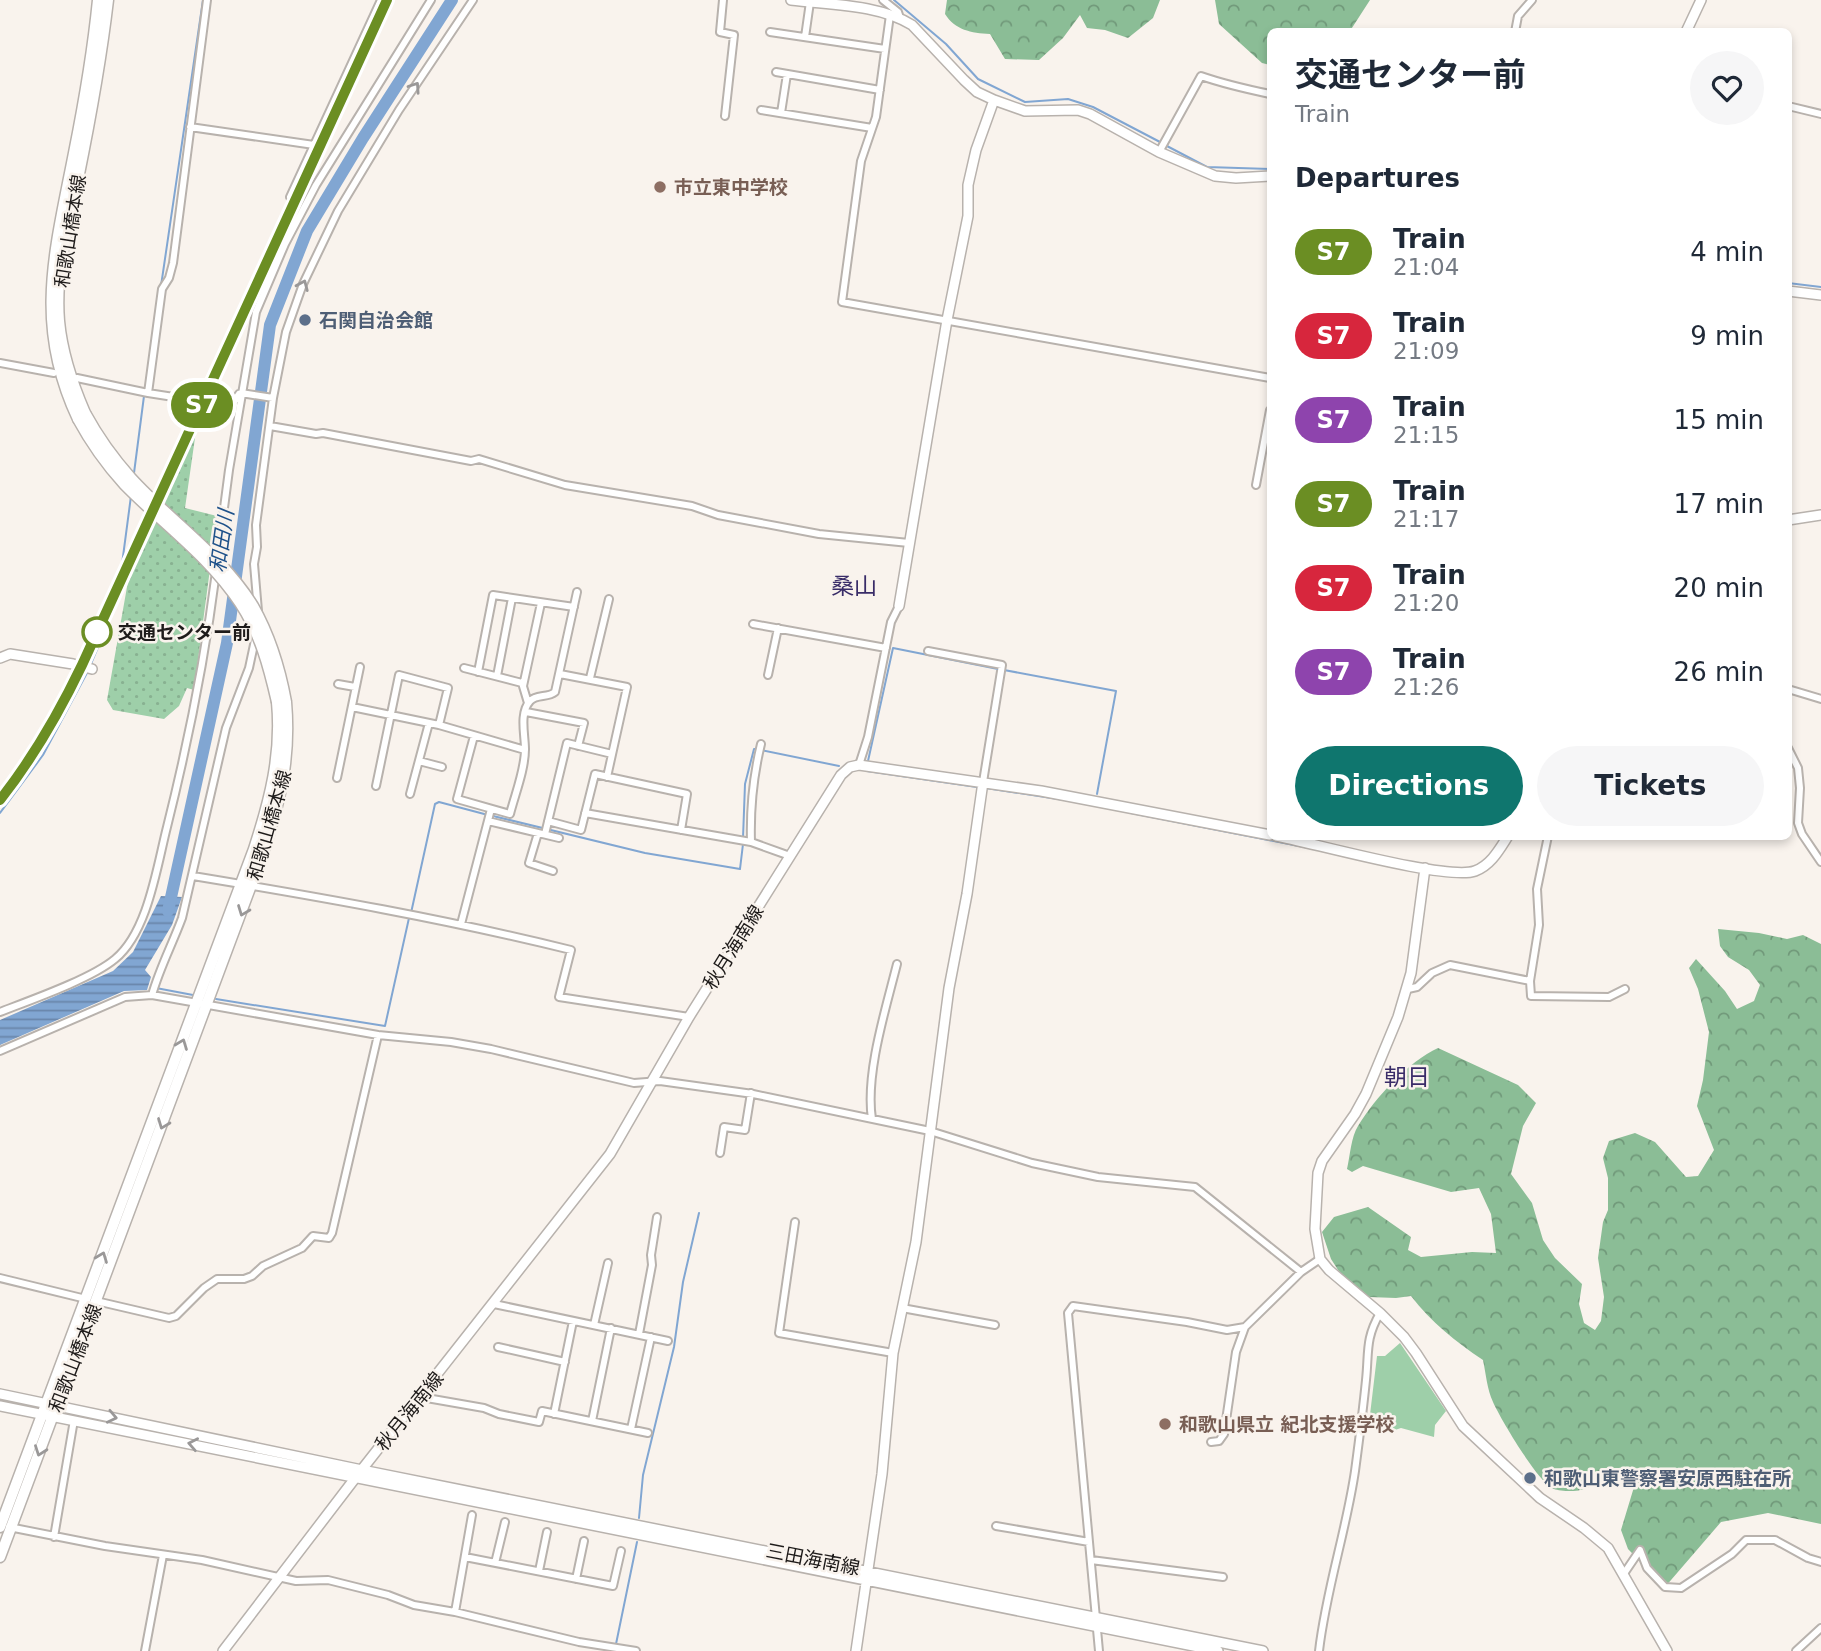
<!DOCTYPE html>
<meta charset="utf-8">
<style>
:root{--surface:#fff;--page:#f6f6f7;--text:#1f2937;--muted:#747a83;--accent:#0f766e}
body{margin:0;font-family:"DejaVu Sans","Noto Sans JP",sans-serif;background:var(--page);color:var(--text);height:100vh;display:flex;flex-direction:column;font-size:26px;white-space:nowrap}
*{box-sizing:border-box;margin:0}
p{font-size:23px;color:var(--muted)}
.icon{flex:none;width:38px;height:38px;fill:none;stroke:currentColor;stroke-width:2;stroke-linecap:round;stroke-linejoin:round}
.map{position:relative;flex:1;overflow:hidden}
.panel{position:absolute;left:1267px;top:28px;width:525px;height:812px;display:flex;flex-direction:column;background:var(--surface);border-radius:10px;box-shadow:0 4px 10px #0003}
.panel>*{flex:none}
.badge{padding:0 14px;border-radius:23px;font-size:24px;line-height:46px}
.map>.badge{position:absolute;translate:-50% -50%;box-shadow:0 0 0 4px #fff}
h2{padding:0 28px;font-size:26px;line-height:63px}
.round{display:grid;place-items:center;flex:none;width:74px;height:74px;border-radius:37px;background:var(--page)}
.headline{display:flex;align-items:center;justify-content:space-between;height:119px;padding:0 28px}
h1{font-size:33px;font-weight:700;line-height:52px}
.primary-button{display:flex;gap:14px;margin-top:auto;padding:14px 28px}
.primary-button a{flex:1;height:80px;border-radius:42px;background:var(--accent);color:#fff;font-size:28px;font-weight:700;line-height:80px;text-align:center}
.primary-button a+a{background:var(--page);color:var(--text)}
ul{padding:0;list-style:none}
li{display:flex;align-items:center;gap:21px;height:84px;padding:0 28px}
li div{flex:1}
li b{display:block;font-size:26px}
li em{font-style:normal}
li .badge{min-width:77px;font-weight:700;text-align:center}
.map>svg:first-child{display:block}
</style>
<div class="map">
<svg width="1821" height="1651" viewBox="0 0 1821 1651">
<defs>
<pattern id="green-dots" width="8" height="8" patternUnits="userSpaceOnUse" patternTransform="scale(1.75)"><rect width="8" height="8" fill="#9ecfa9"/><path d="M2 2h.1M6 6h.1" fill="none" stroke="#88b191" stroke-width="1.8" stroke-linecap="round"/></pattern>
<pattern id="forest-crowns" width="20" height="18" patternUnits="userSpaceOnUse" patternTransform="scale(1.75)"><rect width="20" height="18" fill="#8bbd96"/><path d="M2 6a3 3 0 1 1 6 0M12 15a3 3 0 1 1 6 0" fill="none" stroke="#71997a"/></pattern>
<pattern id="water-rules" width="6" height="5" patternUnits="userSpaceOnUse" patternTransform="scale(1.75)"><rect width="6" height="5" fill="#81a6d2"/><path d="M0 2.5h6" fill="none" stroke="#6986aa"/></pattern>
</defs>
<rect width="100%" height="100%" fill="#f9f3ed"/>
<path fill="url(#green-dots)" d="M 194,431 L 196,431 L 185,508 L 217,516 L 194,690 L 187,688 L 179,706 L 164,719 L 113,710 L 107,700 L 130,570 Z"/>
<path fill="url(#forest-crowns)" d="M 947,0 L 1160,0 L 1153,18 L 1128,38 L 1105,30 L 1087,28 L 1080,15 L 1063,38 L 1039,60 L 1005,59 L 990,34 C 971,33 955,30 945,14 Z
M 1215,0 L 1370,0 L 1350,31 L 1270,32 L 1270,65 L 1262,63 L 1219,24 Z
M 1718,929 L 1759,933 L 1787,939 L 1803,935 L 1821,944 L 1821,1524 L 1768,1513 L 1721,1522 L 1665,1587 L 1628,1549 L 1621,1530 L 1634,1487 C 1606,1469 1606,1484 1580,1490 C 1575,1492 1559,1491 1554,1489 C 1539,1484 1500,1418 1493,1402 C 1487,1389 1486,1374 1483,1360 C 1456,1342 1431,1322 1411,1296 L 1396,1298 L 1369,1297 L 1342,1276 L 1331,1259 L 1322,1232 L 1334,1217 L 1368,1207 L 1411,1237 L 1408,1250 L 1421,1257 L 1472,1252 L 1496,1253 L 1491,1214 L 1479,1188 L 1451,1192 L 1363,1166 L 1352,1172 L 1347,1169 C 1350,1156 1351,1137 1358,1126 C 1375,1098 1409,1061 1438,1048 L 1518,1085 L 1536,1103 L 1523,1126 L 1511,1174 L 1532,1203 L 1543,1240 L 1555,1258 L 1582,1284 L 1579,1304 L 1584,1323 L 1595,1330 L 1601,1321 L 1604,1297 L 1598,1258 L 1603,1222 L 1608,1210 L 1608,1178 L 1603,1158 L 1609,1141 L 1635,1133 L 1655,1142 L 1686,1177 L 1698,1176 L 1714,1150 L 1697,1106 L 1703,1080 L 1709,1032 L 1698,989 L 1689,968 L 1696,959 L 1725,991 L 1737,1009 L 1754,1001 L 1760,985 L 1749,970 L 1728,957 L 1720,946 Z"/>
<path fill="#9ecfa9" d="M 1400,1343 L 1446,1411 L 1435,1425 L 1434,1437 L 1401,1428 L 1395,1430 L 1372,1427 L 1369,1423 L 1377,1356 L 1385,1356 Z"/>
<path fill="url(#water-rules)" d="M 161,896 L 182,897 L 172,925 L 145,970 L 151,977 L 147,990 L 124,991 L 0,1045 L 0,1020 L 113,971 L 133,952 Z"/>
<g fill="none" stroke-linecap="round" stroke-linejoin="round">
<path stroke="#81a6d2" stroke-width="2" d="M 894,0 L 946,44 L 978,79 L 1025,102 L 1068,99 L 1093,107 L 1160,142
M 1165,145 L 1207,167 L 1270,169
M 1788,283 L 1821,287
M 161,286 L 203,0
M 134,473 L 144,396
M 90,666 L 117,602 L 131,496
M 1004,670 L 1116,691 L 1097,794
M 761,750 L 839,766
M 868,761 L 893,648 L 998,669
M 867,771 L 977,787
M 986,788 L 1071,801
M 0,813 L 43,755 L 88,671
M 1131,813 L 1314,849
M 493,816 L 645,853 L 740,869 L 743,844
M 743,838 L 745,784 L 754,749 L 756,749
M 411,913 L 435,804 L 439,802 L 488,815
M 156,988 L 193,995
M 216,999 L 385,1026 L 409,918
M 639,1518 L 643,1475 L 674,1347 L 683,1282 L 699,1213
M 616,1644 L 637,1542"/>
<path stroke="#81a6d2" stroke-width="12" d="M 168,911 L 227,643 L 270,325 L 307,231 L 363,138 L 452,0"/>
<g stroke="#b8b2ad" stroke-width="10">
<path id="street" d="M 723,0 L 720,32 L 734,35 L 725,116
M 883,0 L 898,12 L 900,18
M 890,15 L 876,117 L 861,161 L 842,302 L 1270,378
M 770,32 L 885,49
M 1515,32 L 1518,16 L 1532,0
M 805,37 L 810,2
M 776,72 L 880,90
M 1788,106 L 1821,114
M 761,110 L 872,128
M 781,113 L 787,74
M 190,127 L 314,145
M 1159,152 L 1201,76 C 1224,84 1246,89 1270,94
M 290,197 L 381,0
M 0,363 L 54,373
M 77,378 L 148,393 L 231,406 L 239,394
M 148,393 L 162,289 L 169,278 L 173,263 L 207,0
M 241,393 L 273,398
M 270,426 L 316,434 L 323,433 L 471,461 L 479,459 L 565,485 L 692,506 L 718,515 L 819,534 L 909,543
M 1256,485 L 1270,410
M 217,561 L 229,470 L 256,312 L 285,244 L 316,185 L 431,0
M 258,611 L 254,564 L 257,547 L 256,525 L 273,398 L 286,332 L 303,284 L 338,211 L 399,110 L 473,0
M 753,624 L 886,648
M 928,651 L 1002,665 L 983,782
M 464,668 L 522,683 L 528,703
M 478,672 L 493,595 L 574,607
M 560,674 L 627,687 L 607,777
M 768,675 L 778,628
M 497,676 L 512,598
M 590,678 L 609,599
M 338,684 L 355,687
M 523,686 L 541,603
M 1788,689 L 1821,699
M 352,707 L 439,725 L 525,750
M 526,712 L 584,723 L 578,746
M 474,736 L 457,799 L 510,814 C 515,794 525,770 525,749 C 525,735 519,713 530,701 C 536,694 548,698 555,692 L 577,592
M 1788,748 L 1798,768 L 1800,788 L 1798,823 L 1802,834 L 1821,862
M 419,761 L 442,767
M 859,765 L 868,737 L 891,622 L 899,606
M 337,778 L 360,667
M 376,786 L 399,675 L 448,688 L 439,725
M 410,794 L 429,723
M 585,813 L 751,842 L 790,856
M 488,821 L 559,838
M 548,821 L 581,830 L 595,774 L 687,794 L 681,830
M 538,833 L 529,863 L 553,871
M 545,834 L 567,743 L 612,754
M 1548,836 L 1537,889 L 1539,925 L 1530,981 L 1531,996 L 1609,997 L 1625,989
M 751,842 C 750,808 753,777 761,744
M 193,876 C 320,897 446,919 571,950 L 559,997 L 689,1017
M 461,924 L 491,809
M 1408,989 L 1417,987 L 1432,973 L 1450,965 L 1530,981
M 152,995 C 160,967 172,945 182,918 L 226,728 L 249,668 L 256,635
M 0,1012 C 31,1000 91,979 115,959 C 148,932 157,866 167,827 C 188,743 205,658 216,572
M 0,1051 L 125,997 L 152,995 L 378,1035 L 451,1042 L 491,1049 L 634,1083 L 660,1081 L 753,1094 L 930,1131 L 1032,1163 L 1098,1177 L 1195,1187 L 1301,1272
M 872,1119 C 865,1074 886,1008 897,964
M 720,1153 L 724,1127 L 745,1130 L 751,1093
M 795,1222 L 779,1333 L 893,1353
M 0,1278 L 86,1299
M 96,1301 L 169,1318 L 176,1316 L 204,1288 L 217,1279 L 244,1279 L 252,1276 L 263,1266 L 302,1248 L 313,1236 L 329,1238 L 332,1233 L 378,1035
M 494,1304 L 668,1341
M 902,1308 L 995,1325
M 594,1325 L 608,1263
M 639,1334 L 652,1265 L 651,1255 L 657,1217
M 498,1347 L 565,1362
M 421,1397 L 484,1408 L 499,1414 L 539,1422 L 542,1411 L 648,1433
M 554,1414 L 573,1321
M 592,1421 L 611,1328
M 631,1429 L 651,1337
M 1211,1442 L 1219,1441 L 1224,1434 L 1236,1352 L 1245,1327 L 1301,1272 L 1320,1259
M 996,1526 L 1089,1542
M 9,1527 L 105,1546 L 202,1560 L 296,1581 L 328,1580 L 388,1595 L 414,1605 L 455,1612 L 579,1642 L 636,1651
M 54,1537 L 74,1420
M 465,1557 L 613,1586 L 621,1551
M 1091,1560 L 1223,1577
M 495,1563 L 505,1522
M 539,1571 L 547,1532
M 1623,1575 L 1640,1550 L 1647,1568 L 1665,1587 L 1681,1588 L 1732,1554 L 1746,1540 L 1775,1540 L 1808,1558 L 1821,1562
M 576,1579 L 584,1541
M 455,1612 L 472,1515
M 145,1651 L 163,1555
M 1099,1651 L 1068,1313 L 1073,1306 L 1187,1322 L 1227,1330 L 1245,1327
M 1319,1651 C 1326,1590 1346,1532 1355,1471 C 1359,1441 1363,1410 1366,1380 C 1369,1352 1365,1339 1380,1313
M 1796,1651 L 1821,1628"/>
</g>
<g stroke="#b8b2ad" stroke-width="12">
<path id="secondary" d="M 791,0 C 830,5 878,4 912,25 L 964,80 L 977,92 L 994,100 L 1025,111 L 1078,110 L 1090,114 L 1159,152 L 1215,176 L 1236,178 L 1270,176
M 1686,32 L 1701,0
M 1788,291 L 1821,295
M 1788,520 L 1821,515
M 899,606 L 947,320 L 968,216 L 968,185 L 976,150 L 994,100
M 0,658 L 10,654 L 73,664 L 92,669
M 1276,836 C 1313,843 1448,881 1475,871 C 1491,865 1499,850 1508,836
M 1425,868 L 1411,973 L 1398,1017 L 1366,1094 L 1355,1114 L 1322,1161 L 1318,1173 L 1315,1229 L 1320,1259 L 1329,1270 L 1380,1313 L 1404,1337 L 1416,1353 L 1463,1426 L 1540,1498 L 1584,1528 L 1608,1548 L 1667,1651
M 0,1394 L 362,1470 L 1263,1651
M 0,1406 L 1218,1651
M 223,1651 L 356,1477 L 610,1154 L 689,1017 L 841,775 L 850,767 L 859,765 L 1041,791 L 1270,835
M 856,1651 L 882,1474 L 893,1353 L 916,1242 L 949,988 L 967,894 L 983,782"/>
</g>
<g stroke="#b8b2ad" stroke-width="13">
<path id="primary" d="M 85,413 C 72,383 62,354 59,321 C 55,273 68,225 78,179 C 90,120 101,60 108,0
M 78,419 C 33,324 55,251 74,153 C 84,103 93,51 98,0
M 0,1527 L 254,849 C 270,800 282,754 277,702
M 0,1557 L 262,856 C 280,802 291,759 286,702"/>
</g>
<use href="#street" stroke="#fff" stroke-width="6"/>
<use href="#secondary" stroke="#fff" stroke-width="9"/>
<use href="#primary" stroke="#fff" stroke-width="10"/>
<g stroke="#7c7874" stroke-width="4.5">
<path id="rail" d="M 0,800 C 33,758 59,713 82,665 L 387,0"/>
</g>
<use href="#rail" stroke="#f9f3ed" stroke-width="2" stroke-dasharray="5" stroke-linecap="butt"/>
<g stroke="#b8b2ad" stroke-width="13" stroke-linecap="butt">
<path id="primary-bridge" d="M 85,413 C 98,437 113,458 131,478 C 171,522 222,555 253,606 C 270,636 280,669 286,702
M 78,419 C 91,443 106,464 124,484 C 163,524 209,556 240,603 C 260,633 269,667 277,702"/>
</g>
<use href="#primary-bridge" stroke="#fff" stroke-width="10"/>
</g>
<defs><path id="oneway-chevron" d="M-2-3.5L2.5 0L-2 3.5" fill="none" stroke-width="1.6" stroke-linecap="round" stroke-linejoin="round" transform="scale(1.75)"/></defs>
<g stroke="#9a9898">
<use href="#oneway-chevron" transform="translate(415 87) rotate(-56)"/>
<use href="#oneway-chevron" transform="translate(303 285) rotate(-67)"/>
<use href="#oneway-chevron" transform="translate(243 911) rotate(111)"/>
<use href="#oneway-chevron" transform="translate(182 1044) rotate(-69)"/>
<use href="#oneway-chevron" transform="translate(163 1124) rotate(111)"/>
<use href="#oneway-chevron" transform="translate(102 1257) rotate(-69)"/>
<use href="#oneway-chevron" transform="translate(112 1417) rotate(12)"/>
<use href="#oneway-chevron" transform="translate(193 1444) rotate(-169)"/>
<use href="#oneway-chevron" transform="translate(40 1451) rotate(110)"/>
</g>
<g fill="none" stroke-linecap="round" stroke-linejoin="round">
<g stroke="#fff" stroke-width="16">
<path id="line" d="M 0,800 C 33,758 59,713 82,665 L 387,0"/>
</g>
<use href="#line" stroke="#6b8e23" stroke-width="10"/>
</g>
<g fill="#8d6e63" stroke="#f9f3ed" stroke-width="2.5">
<circle cx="660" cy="187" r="7"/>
<circle cx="1165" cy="1424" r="7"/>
</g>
<g fill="#5c6f8a" stroke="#f9f3ed" stroke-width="2.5">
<circle cx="305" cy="320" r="7"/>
<circle cx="1530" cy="1478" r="7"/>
</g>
<circle fill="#fff" stroke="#6b8e23" stroke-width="3.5" cx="97" cy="632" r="14"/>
<g text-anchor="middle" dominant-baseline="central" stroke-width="5" stroke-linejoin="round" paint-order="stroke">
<g font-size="19" font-weight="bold" fill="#785e54" stroke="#f9f3ed" text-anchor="start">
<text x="674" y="187">市立東中学校</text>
<text x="1179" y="1424">和歌山県立 紀北支援学校</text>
</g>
<g font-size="19" fill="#1e1b1a" stroke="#f9f3ed">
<text transform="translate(70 231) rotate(-81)">和歌山橋本線</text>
<text transform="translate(269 825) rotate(-74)">和歌山橋本線</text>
<text transform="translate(733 947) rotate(-58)">秋月海南線</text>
<text transform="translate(75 1358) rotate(-69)">和歌山橋本線</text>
<text transform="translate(409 1411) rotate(-51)">秋月海南線</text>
<text transform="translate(813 1559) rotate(11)">三田海南線</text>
</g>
<g font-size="19" font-weight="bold" fill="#4e5e75" stroke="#f9f3ed" text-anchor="start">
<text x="319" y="320">石関自治会館</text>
<text x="1544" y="1478">和歌山東警察署安原西駐在所</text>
</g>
<g font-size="19" font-weight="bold" fill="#1e1b1a" stroke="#f9f3ed" text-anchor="start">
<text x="118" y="632">交通センター前</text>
</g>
<g font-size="21" font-style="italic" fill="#1f528a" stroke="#f9f3ed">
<text transform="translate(222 541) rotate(-82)">和田川</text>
</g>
<g font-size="23" fill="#392c68" stroke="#f9f3ed">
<text x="854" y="586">桑山</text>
<text x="1407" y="1077">朝日</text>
</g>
</g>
</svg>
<b class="badge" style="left:202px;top:405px;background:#6b8e23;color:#fff">S7</b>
<section class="panel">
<div class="headline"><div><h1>交通センター前</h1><p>Train</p></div><a class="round"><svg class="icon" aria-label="heart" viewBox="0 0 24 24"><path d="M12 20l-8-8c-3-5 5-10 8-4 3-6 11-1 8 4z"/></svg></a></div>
<h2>Departures</h2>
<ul>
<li><span class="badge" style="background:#6b8e23;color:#fff">S7</span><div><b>Train</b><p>21:04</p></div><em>4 min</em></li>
<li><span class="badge" style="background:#d7263d;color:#fff">S7</span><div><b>Train</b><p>21:09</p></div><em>9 min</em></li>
<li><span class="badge" style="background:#8e44ad;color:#fff">S7</span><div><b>Train</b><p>21:15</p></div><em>15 min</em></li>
<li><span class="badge" style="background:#6b8e23;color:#fff">S7</span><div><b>Train</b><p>21:17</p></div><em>17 min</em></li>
<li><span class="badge" style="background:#d7263d;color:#fff">S7</span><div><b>Train</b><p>21:20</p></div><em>20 min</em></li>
<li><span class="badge" style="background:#8e44ad;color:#fff">S7</span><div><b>Train</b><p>21:26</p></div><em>26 min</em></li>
</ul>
<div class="primary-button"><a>Directions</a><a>Tickets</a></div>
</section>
</div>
